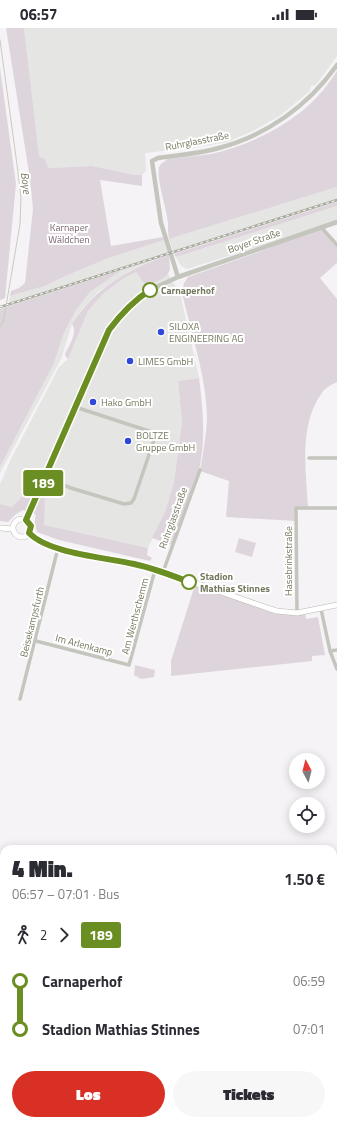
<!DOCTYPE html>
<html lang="de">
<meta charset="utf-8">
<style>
:root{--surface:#fff;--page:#f7f7f7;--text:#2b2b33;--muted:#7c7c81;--accent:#d93025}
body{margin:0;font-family:"Titillium Web",sans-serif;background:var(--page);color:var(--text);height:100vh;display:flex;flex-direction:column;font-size:15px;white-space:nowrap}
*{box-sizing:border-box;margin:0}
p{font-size:13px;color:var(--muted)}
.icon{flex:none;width:22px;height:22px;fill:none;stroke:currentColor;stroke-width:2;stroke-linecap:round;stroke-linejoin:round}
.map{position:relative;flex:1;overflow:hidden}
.drawer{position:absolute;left:0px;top:817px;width:337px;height:280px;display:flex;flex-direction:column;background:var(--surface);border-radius:12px 12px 0 0;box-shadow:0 2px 10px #0003}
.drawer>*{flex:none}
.badge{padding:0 8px;border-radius:3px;font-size:14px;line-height:26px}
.needle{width:26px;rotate:353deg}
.controls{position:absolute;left:289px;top:725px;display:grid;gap:8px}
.controls a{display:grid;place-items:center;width:36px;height:36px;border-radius:50%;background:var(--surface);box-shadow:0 2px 10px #0003;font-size:20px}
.map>.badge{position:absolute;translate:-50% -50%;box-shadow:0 0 0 2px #fff}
.legs{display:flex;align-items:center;gap:6px;height:44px;padding:0 12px;font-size:13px}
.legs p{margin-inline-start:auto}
.overview{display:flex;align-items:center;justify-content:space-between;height:68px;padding:0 12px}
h1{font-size:22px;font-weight:800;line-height:30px}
.primary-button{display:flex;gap:8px;margin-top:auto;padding:8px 12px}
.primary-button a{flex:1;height:46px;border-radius:24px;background:var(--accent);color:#fff;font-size:16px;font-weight:800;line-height:46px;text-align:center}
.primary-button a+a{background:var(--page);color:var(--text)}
ul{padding:0 12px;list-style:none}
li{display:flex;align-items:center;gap:14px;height:48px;font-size:15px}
li i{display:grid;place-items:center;width:6px;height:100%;margin:0 5px;background:currentColor}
li i::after{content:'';width:10px;height:10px;margin:-5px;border:3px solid;border-radius:50%;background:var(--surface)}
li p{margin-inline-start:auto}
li:first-child i{background:linear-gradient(#0000 50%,currentColor 0)}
li:last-child i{background:linear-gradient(currentColor 50%,#0000 0)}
.status{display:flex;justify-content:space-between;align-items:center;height:28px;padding:0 20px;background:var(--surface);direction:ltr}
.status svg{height:11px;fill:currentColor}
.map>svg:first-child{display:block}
</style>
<div class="status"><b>06:57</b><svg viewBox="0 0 49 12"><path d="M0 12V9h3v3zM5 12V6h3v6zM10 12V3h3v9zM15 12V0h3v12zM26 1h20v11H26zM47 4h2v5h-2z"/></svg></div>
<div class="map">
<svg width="337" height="1097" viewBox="0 0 337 1097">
<rect width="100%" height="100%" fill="#f5f3f6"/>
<path fill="#e5e5e4" d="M 24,0 L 337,0 L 337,28 L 316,57 L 311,58 L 310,63 L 281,87 L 253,103 L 227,114 L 198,119 L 145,125 L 146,143 L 142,147 L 135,147 L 92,138 L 48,140 L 38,129 Z
M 337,159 L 337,174 L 174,226 L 169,211 Z
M 337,178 L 337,193 L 321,199 L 187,241 L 181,238 L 176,229 Z
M 164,212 L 169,227 L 152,233 L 130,243 L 112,254 L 99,263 L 81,282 L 72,296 L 61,331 L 0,445 L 0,439 L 54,335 L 64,305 L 76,282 L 90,264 L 119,244 L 8,279 L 10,268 L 45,258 L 61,250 L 106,231 Z
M 136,243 L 161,251 L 168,246 L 180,265 L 199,350 L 178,353 L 182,394 L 174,454 L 165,484 L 148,520 L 43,497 L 45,463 L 33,457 L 12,479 L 0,476 L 0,456 L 11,431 L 59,339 L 68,331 L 88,283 L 103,266 L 124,250 Z"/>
<path fill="#ddd5db" d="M 6,0 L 24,0 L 39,129 C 46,130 46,134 48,140 L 92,138 L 135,147 L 142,147 L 142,158 L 100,152 L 111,218 L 163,209 L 164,212 L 106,231 L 61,250 L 45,258 L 10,268 L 11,263 L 19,260 L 25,255 L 33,181 L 30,151 Z
M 0,40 L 16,156 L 5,270 L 0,272 Z
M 337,43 L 337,159 L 169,211 C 168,205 168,201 168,195 C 167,182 156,150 159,139 C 161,135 165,133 168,131 C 183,129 197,128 211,126 C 246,118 283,101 310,76 C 320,67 329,55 337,43 Z
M 337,174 L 337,178 L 176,229 L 174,226 Z
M 321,199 L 337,217 L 337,235 L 320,250 L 337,271 L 337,354 C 333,356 327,359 324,362 C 298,395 306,442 308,480 L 296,480 L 296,493 L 226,489 L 229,453 L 200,443 C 203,426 206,409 207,392 C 207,351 191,304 182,265 L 184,255 L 188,249 L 256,225 Z
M 169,227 C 169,232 171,240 169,244 C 166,251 152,255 146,258 L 136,244 L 124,250 L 103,266 L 88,283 L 68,331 L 66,329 L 65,326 C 69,318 78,304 72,296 C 96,259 128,241 169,227 Z
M 119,243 L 119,244 L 90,264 L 76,282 L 64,305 L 54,335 L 0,439 L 0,281 Z
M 199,350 C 203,381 206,411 199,442 L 172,517 L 152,510 L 165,484 L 174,454 L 182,394 L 178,353 Z
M 37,456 L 45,463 L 44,497 L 148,520 L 147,527 L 152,530 L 150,533 L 59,512 L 37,504 C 35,498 34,492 36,487 L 23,482 L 16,486 L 8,494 L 0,493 L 0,476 L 12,479 L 33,457 Z
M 239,510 L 256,515 L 252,529 L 235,524 Z
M 197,557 L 266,580 L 305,584 L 306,591 L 318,589 L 325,627 L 312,628 L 312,633 L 171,648 L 171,633 L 193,563 Z
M 135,637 L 155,642 L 154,649 L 141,651 L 134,647 Z
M 337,847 L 337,924 L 333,924 L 333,848 Z
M 4,896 L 4,1089 L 0,1086 L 0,897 Z
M 337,958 L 337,1009 L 333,1011 L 333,960 Z
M 55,1093 L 320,1093 L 321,1097 L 50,1097 Z"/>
<path fill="#cbcabd" d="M 333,924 L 337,924 L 337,958 L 333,960 Z
M 0,1086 L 4,1089 L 4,1093 L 53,1093 L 47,1097 L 0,1097 Z"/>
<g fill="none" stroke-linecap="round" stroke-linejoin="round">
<path stroke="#cbcabd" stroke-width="1" d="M 0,12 L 18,144 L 21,170 L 20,196 L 5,284 L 3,294 L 0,299"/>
<g stroke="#b9bab0" stroke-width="6">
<path id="secondary" d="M13 500a9 9 0 1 1 18 0a9 9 0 1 1-18 0Z
M 0,500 L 13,501
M 29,505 C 51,527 114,530 144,539 C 189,551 233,569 277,583 L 297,585 L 337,577"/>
</g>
<g stroke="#b6b7af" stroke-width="7">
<path id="trunk" d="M 0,1000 L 4,1001
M 0,1036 L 4,1042
M 0,1053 L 4,1059
M 29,1093 L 32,1097
M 41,1093 L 44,1097"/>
</g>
<path stroke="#c4c5bd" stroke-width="3.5" d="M 321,199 L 337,217
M 309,430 L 337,430
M 45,450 L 71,460 L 124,476 L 131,475 L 134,471 L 155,409 L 152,404 L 75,379
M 163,544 L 200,442
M 321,581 L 330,623 L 337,641
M 297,585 L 296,480 L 337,480
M 36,613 L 129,637 L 155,542
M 330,623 L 337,622
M 20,671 L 58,520
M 333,1044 L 337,1043"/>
<path stroke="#c4c5bd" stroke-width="4.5" d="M 178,249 L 161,195 L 152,133 L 158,130 C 178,127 199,126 219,120 C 267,107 308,78 337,37
M 26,492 L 98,325 L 109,302 L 119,287 L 137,271 L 150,262 L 178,249 L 337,194"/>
<use href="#secondary" stroke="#fff" stroke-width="5"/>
<use href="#trunk" stroke="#fff" stroke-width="6"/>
<g stroke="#a8aa9d" stroke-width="2.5">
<path id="rail" d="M 0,279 L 337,172"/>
</g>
<use href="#rail" stroke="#fff" stroke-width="1" stroke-dasharray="3" stroke-linecap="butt"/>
</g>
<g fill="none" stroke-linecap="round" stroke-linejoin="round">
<g stroke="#fff" stroke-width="9">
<path id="line-1" d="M 150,262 C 133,273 121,286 109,302 L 26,492 L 31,498 L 29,505 C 50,526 104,529 134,536 C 153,540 171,547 189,554"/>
</g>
<use href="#line-1" stroke="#6b8e23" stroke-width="6"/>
</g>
<g fill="#fff" stroke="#6b8e23" stroke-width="2">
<circle cx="150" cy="262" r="7"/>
<circle cx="189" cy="554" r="7"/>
</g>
<g fill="#3147d8" stroke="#fff" stroke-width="1.5">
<circle cx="161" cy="304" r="4"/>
<circle cx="130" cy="333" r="4"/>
<circle cx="93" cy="374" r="4"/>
<circle cx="128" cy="413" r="4"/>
</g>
<g text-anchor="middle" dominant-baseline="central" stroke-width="4" stroke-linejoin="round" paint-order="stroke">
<g font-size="10" fill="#75785e" stroke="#fff">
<text transform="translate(197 113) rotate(-11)">Ruhrglasstraße</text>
<text transform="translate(254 213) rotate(-19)">Boyer Straße</text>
<text transform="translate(173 490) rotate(-70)">Ruhrglasstraße</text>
<text transform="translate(288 533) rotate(-90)">Hasebrinkstraße</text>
<text transform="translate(135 588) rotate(-75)">Am Werthschemm</text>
<text transform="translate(32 594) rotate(-76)">Beisekampsfurth</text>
<text transform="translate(84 617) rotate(15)">Im Arlenkamp</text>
</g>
<g font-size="10" fill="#7a6671" stroke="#fff">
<text x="69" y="199">Karnaper<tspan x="69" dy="12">Wäldchen</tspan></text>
</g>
<g font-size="10" font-weight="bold" fill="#75785e" stroke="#fff" text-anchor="start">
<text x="161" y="262">Carnaperhof</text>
<text x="200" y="548">Stadion<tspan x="200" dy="12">Mathias Stinnes</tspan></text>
</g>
<g font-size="10" fill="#75785e" stroke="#fff" text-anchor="start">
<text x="169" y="298">SILOXA<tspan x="169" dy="12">ENGINEERING AG</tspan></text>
<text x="138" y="333">LIMES GmbH</text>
<text x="101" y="374">Hako GmbH</text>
<text x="136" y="407">BOLTZE<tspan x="136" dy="12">Gruppe GmbH</tspan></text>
</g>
<g font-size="11" font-style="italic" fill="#78765e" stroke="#fff">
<text transform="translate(26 155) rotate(83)">Boye</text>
</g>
</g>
</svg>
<div class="controls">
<a><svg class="needle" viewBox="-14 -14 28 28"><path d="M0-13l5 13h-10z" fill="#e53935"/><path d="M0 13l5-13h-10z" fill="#7c7c81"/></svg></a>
<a><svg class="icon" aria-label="locate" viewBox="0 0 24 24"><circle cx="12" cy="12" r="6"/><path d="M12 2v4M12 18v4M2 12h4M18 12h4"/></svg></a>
</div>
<b class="badge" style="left:43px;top:455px;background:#6b8e23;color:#fff">189</b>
<section class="drawer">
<div class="overview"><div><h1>4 Min.</h1><p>06:57 – 07:01 · Bus</p></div><b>1.50 €</b></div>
<div class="legs"><svg class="icon" aria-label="walk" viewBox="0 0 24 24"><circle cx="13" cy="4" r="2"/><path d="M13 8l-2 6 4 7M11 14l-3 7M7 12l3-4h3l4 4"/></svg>2<svg class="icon" aria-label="forward" viewBox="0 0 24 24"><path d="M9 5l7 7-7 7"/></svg><b class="badge" style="background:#6b8e23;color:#fff">189</b></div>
<ul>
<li><i style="color:#6b8e23"></i><b>Carnaperhof</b><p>06:59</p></li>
<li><i style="color:#6b8e23"></i><b>Stadion Mathias Stinnes</b><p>07:01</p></li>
</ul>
<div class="primary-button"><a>Los</a><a>Tickets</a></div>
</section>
</div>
